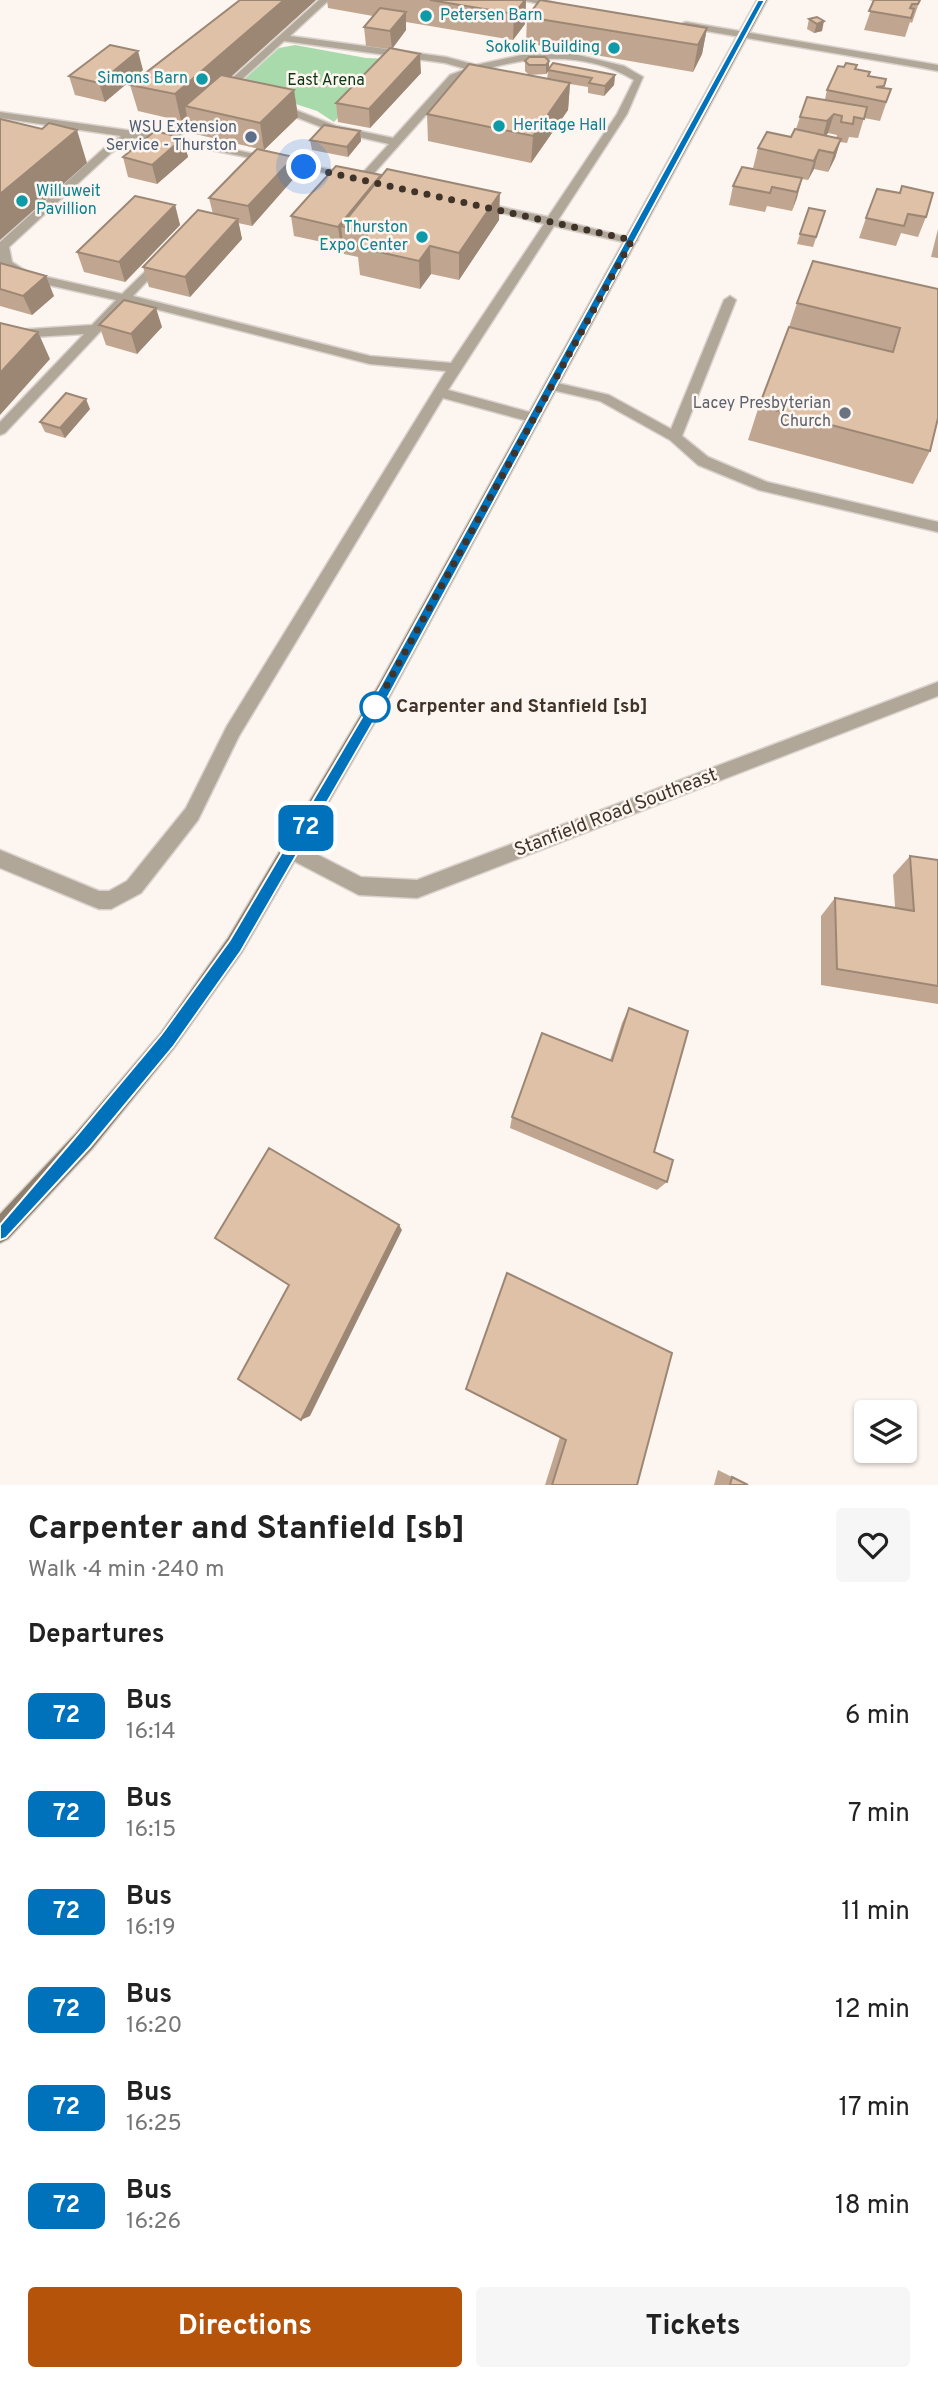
<!DOCTYPE html>
<meta charset="utf-8">
<style>
:root{--surface:#fff;--page:#f6f6f6;--text:#222;--muted:#767676;--accent:#b45309}
body{margin:0;font-family:Overpass,sans-serif;background:var(--page);color:var(--text);height:100vh;display:flex;flex-direction:column;font-size:26px;white-space:nowrap}
*{box-sizing:border-box;margin:0}
p{font-size:23px;color:var(--muted)}
.icon{flex:none;width:38px;height:38px;fill:none;stroke:currentColor;stroke-width:2;stroke-linecap:round;stroke-linejoin:round}
.map{position:relative;height:1485px;overflow:hidden}
.panel{display:flex;flex-direction:column;background:var(--surface);flex:1}
.panel>*{flex:none}
.badge{padding:0 14px;border-radius:10px;font-size:24px;line-height:46px}
.buttons{position:absolute;left:854px;top:1400px;display:grid;gap:14px}
.buttons a{display:grid;place-items:center;width:63px;height:63px;border-radius:7px;background:var(--surface);box-shadow:0 2px 5px #0004;font-size:35px}
.you{position:absolute;width:35px;height:35px;margin:-18px;border:5px solid #fff;border-radius:50%;background:#1a73e8;box-shadow:0 0 0 10px #1a73e833}
.map>.badge{position:absolute;translate:-50% -50%;box-shadow:0 0 0 4px #fff}
h2{padding:0 28px;font-size:26px;line-height:63px}
.round{display:grid;place-items:center;flex:none;width:74px;height:74px;border-radius:7px;background:var(--page)}
.summary{display:flex;align-items:center;justify-content:space-between;height:119px;padding:0 28px}
h1{font-size:33px;font-weight:700;line-height:52px}
.button{display:flex;gap:14px;margin-top:auto;padding:14px 28px}
.button a{flex:1;height:80px;border-radius:7px;background:var(--accent);color:#fff;font-size:28px;font-weight:700;line-height:80px;text-align:center}
.button a+a{background:var(--page);color:var(--text)}
ul{padding:0;list-style:none}
li{display:flex;align-items:center;gap:21px;height:98px;padding:0 28px}
li div{flex:1}
li b{display:block;font-size:26px}
li em{font-style:normal}
li .badge{min-width:77px;font-weight:700;text-align:center}
.map>svg:first-child{display:block}
</style>
<div class="map">
<svg width="938" height="1485" viewBox="0 0 938 1485">
<rect width="100%" height="100%" fill="#fcf5f0"/>
<path fill="#a9daab" d="M 295,45 L 366,58 L 392,59 L 334,122 L 317,111 L 238,85 L 279,48 Z"/>
<g fill="none" stroke-linecap="round" stroke-linejoin="round">
<g stroke="#dad2cc" stroke-width="3">
<path id="lane" d="M 319,0 L 329,0 L 290,36 L 446,57 L 476,65 L 522,55 L 574,54 L 624,66 L 643,77 L 627,114 L 558,220 L 638,240 L 632,244 L 554,226 L 448,390 L 540,415 L 540,421 L 535,423 L 443,398 L 239,736 L 198,820 L 141,893 L 111,909 L 99,909 L 0,868 L 0,850 L 99,891 L 109,891 L 127,881 L 186,808 L 227,726 L 446,371 L 370,364 L 128,302 L 5,433 L 0,435 L 0,422 L 84,334 L 0,339 L 0,331 L 92,325 L 116,300 L 21,279 L 0,264 L 0,242 L 103,149 L 121,136 L 0,118 L 0,112 L 168,136 ZM 284,41 L 445,63 L 466,69 L 450,75 L 393,138 L 336,126 L 278,103 L 270,103 L 270,107 L 329,130 L 389,144 L 357,179 L 363,182 L 367,181 L 458,79 C 513,57 580,47 634,80 L 617,114 L 548,217 L 478,202 L 472,205 L 544,224 L 451,363 L 370,356 L 133,296 L 167,260 L 161,256 L 122,294 L 29,273 L 12,262 L 9,247 L 111,153 L 132,138 L 191,146 L 355,179 L 357,177 L 351,174 L 178,138 Z
M 730,296 L 736,300 L 682,436 L 708,457 L 767,482 L 938,522 L 938,532 L 759,490 L 698,465 L 670,440 L 600,401 L 548,389 L 546,386 L 553,382 L 609,395 L 671,429 L 724,300 Z"/>
</g>
<g stroke="#dad2cc" stroke-width="3">
<path id="street" d="M 522,0 L 543,0 L 567,6 L 562,9 Z
M 686,22 L 938,65 L 938,71 L 683,27 L 683,23 Z
M 938,682 L 938,696 L 417,898 L 359,895 L 286,857 L 284,851 L 286,845 L 293,842 L 361,877 L 417,880 Z"/>
</g>
<g stroke="#dad2cc" stroke-width="3">
<path id="secondary" d="M 757,0 L 767,0 L 390,696 L 242,952 L 174,1048 L 92,1149 L 8,1239 L 0,1243 L 0,1214 L 76,1133 L 160,1034 L 228,938 L 378,686 Z"/>
</g>
<use href="#lane" fill="#b1a799" fill-rule="evenodd"/>
<use href="#street" fill="#b1a799" fill-rule="evenodd"/>
<use href="#secondary" fill="#8f806d" fill-rule="evenodd"/>
</g>
<path fill="#c0a690" fill-rule="evenodd" d="M 316,0 L 231,77 L 294,90 L 298,117 L 264,150 L 191,133 L 187,116 L 181,121 L 138,111 L 130,85 Z
M 327,0 L 526,0 L 525,24 L 513,40 L 406,22 L 406,30 L 392,49 L 421,73 L 370,128 L 338,122 L 336,103 L 389,49 L 366,46 L 364,27 L 373,16 L 328,8 Z
M 869,0 L 920,0 L 912,23 L 910,22 L 905,37 L 864,30 L 874,1 Z
M 527,17 L 707,28 L 702,54 L 693,72 L 526,43 Z
M 817,17 L 822,31 L 814,33 L 807,29 L 809,19 Z
M 545,57 L 549,69 L 615,75 L 614,85 L 604,96 L 588,93 L 588,87 L 570,84 L 568,110 L 531,163 L 428,141 L 427,114 L 547,79 L 548,72 L 546,74 L 529,75 L 525,71 L 525,61 Z
M 856,69 L 868,76 L 886,79 L 883,88 L 891,89 L 880,121 L 864,118 L 858,138 L 849,137 L 847,143 L 840,142 L 835,158 L 828,172 L 814,169 L 808,180 L 802,179 L 792,211 L 767,206 L 765,212 L 729,205 L 733,186 L 794,177 L 753,168 L 758,148 L 791,137 L 796,129 L 800,117 L 825,99 L 827,90 ZM 828,133 L 837,135 L 836,138 L 826,136 Z
M 143,70 L 105,102 L 75,95 L 69,76 Z
M 360,131 L 361,141 L 348,157 L 312,150 L 310,140 Z
M 183,138 L 188,157 L 157,184 L 128,177 L 123,157 Z
M 294,157 L 296,176 L 252,226 L 238,223 L 242,239 L 190,297 L 149,287 L 143,267 L 213,214 L 209,198 Z
M 900,193 L 926,217 L 918,237 L 901,233 L 896,246 L 859,238 L 866,218 Z
M 175,205 L 180,225 L 125,282 L 84,272 L 77,252 Z
M 825,211 L 813,247 L 797,244 L 800,234 Z
M 291,216 L 499,220 L 459,280 L 431,274 L 420,289 L 360,275 L 358,257 L 344,254 L 343,244 L 341,246 L 294,236 Z
M 938,229 L 938,258 L 931,257 Z
M 0,263 L 54,296 L 32,315 L 0,306 Z
M 938,289 L 930,451 L 913,484 L 748,440 L 759,406 L 787,333 L 797,303 Z
M 99,325 L 162,327 L 137,354 L 106,345 Z
M 90,409 L 65,438 L 45,432 L 40,422 Z
M 910,856 L 938,860 L 938,1004 L 821,985 L 821,916 L 835,898 L 895,907 L 893,875 Z
M 629,1008 L 654,1152 L 667,1182 L 657,1190 L 510,1128 L 512,1117 L 610,1060 L 622,1023 Z
M 507,1273 L 637,1485 L 545,1485 L 560,1437 L 466,1389 Z
M 718,1470 L 748,1485 L 714,1485 Z"/>
<path fill="#9c8775" d="M 284,0 L 316,0 L 196,108 L 185,106 L 187,116 L 181,121 L 175,94 Z
M 525,0 L 526,0 L 525,24 L 513,40 L 514,14 Z
M 406,12 L 406,30 L 392,49 L 390,31 Z
M 824,21 L 822,31 L 814,33 L 817,24 Z
M 707,28 L 702,54 L 693,72 L 698,45 Z
M 138,51 L 143,70 L 105,102 L 99,83 Z
M 420,54 L 421,73 L 370,128 L 369,109 Z
M 549,61 L 549,70 L 546,74 L 546,65 Z
M 615,75 L 614,85 L 604,96 L 605,86 Z
M 570,83 L 568,110 L 531,163 L 533,136 Z
M 294,90 L 298,117 L 264,150 L 260,123 Z
M 834,114 L 828,133 L 822,140 L 827,121 Z
M 77,130 L 87,163 L 0,240 L 0,194 Z
M 360,131 L 361,141 L 348,157 L 347,147 Z
M 183,138 L 188,157 L 157,184 L 152,165 Z
M 841,139 L 835,158 L 828,172 L 834,153 Z
M 819,150 L 814,169 L 808,180 L 814,161 Z
M 294,157 L 296,176 L 252,226 L 248,206 Z
M 381,175 L 341,226 L 343,244 L 341,246 L 338,227 Z
M 802,178 L 797,198 L 792,211 L 797,192 Z
M 500,193 L 499,220 L 459,280 L 459,253 Z
M 175,205 L 180,225 L 125,282 L 119,262 Z
M 238,219 L 242,239 L 190,297 L 185,277 Z
M 430,246 L 431,274 L 420,289 L 419,261 Z
M 46,276 L 54,296 L 32,315 L 23,296 Z
M 156,308 L 162,327 L 137,354 L 131,334 Z
M 38,332 L 50,359 L 0,415 L 0,373 Z
M 86,399 L 90,409 L 65,438 L 60,428 Z
M 399,1225 L 402,1230 L 310,1416 L 301,1420 Z"/>
<path fill="#dfc1a7" stroke="#9c8775" stroke-width="2" d="M 240,0 L 284,0 L 175,94 L 130,85 Z
M 430,0 L 525,0 L 514,14 Z
M 540,0 L 707,28 L 698,45 L 527,17 Z
M 874,0 L 920,0 L 918,4 L 912,4 L 910,8 L 914,9 L 911,18 L 869,11 Z
M 380,8 L 406,12 L 390,31 L 364,27 Z
M 817,17 L 824,21 L 817,24 L 809,19 Z
M 110,45 L 138,51 L 99,83 L 69,76 Z
M 390,48 L 420,54 L 369,109 L 336,103 Z
M 529,57 L 545,57 L 549,61 L 546,65 L 529,65 L 525,61 Z
M 553,63 L 615,75 L 605,86 L 589,83 L 592,78 L 548,70 Z
M 846,63 L 857,65 L 855,69 L 870,72 L 868,76 L 886,79 L 884,86 L 876,87 L 891,89 L 886,102 L 827,90 L 838,66 L 844,67 Z
M 469,64 L 570,83 L 533,136 L 427,114 Z
M 221,75 L 294,90 L 260,123 L 185,106 Z
M 807,97 L 867,107 L 864,119 L 854,117 L 853,124 L 841,122 L 842,116 L 834,114 L 827,121 L 800,117 Z
M 0,119 L 42,129 L 49,123 L 77,130 L 0,194 Z
M 324,125 L 360,131 L 347,147 L 310,140 Z
M 795,129 L 841,139 L 834,153 L 819,150 L 814,161 L 758,148 L 767,132 L 791,137 Z
M 155,131 L 183,138 L 152,165 L 123,157 Z
M 257,149 L 294,157 L 248,206 L 209,198 Z
M 336,166 L 381,175 L 338,227 L 291,216 Z
M 742,167 L 802,178 L 797,192 L 772,187 L 770,193 L 733,186 Z
M 387,169 L 500,193 L 459,253 L 430,246 L 419,261 L 357,247 L 369,232 L 341,226 Z
M 902,186 L 933,193 L 926,217 L 908,214 L 904,226 L 866,218 L 877,189 L 900,193 Z
M 135,196 L 175,205 L 119,262 L 77,252 Z
M 809,208 L 825,211 L 816,237 L 800,234 Z
M 198,210 L 238,219 L 185,277 L 143,267 Z
M 813,261 L 938,289 L 938,418 L 930,451 L 759,406 L 789,327 L 893,352 L 900,328 L 797,303 Z
M 0,263 L 46,276 L 23,296 L 0,289 Z
M 124,300 L 156,308 L 131,334 L 99,325 Z
M 0,323 L 38,332 L 0,373 Z
M 66,393 L 86,399 L 60,428 L 40,422 Z
M 910,856 L 938,860 L 938,986 L 837,969 L 835,898 L 914,911 Z
M 629,1008 L 688,1031 L 654,1152 L 673,1160 L 667,1182 L 512,1117 L 542,1033 L 612,1061 Z
M 269,1148 L 399,1225 L 301,1420 L 238,1379 L 289,1285 L 215,1238 Z
M 507,1273 L 672,1353 L 637,1485 L 552,1485 L 566,1440 L 466,1389 Z
M 732,1477 L 748,1485 L 730,1485 Z"/>
<path fill="#0072bc" stroke="#fff" stroke-width="2" d="M 758,0 L 765,0 L 389,695 L 241,951 L 173,1047 L 90,1147 L 6,1238 L 0,1240 L 0,1225 L 78,1134 L 161,1035 L 230,940 L 380,687 Z"/>
<g fill="none" stroke-linecap="round" stroke-linejoin="round">
<path stroke="#403329" stroke-width="7" stroke-dasharray="0 12.6" d="M 304,167 L 632,240 L 371,714 L 375,707"/>
</g>
<g fill="#0f9aa8" stroke="#fcf5f0" stroke-width="2.5">
<circle cx="426" cy="16" r="7"/>
<circle cx="614" cy="48" r="7"/>
<circle cx="202" cy="79" r="7"/>
<circle cx="499" cy="126" r="7"/>
<circle cx="22" cy="201" r="7"/>
<circle cx="422" cy="237" r="7"/>
</g>
<circle fill="#5c6f8a" stroke="#fcf5f0" stroke-width="2.5" cx="251" cy="137" r="7"/>
<circle fill="#6b7280" stroke="#fcf5f0" stroke-width="2.5" cx="845" cy="413" r="7"/>
<circle fill="#fff" stroke="#0072bc" stroke-width="3.5" cx="375" cy="707" r="14"/>
<g text-anchor="middle" dominant-baseline="central" stroke-width="5" stroke-linejoin="round" paint-order="stroke">
<g font-size="16" fill="#0d838f" stroke="#fcf5f0" text-anchor="start">
<text x="440" y="16">Petersen Barn</text>
<text x="600" y="48" text-anchor="end">Sokolik Building</text>
<text x="188" y="79" text-anchor="end">Simons Barn</text>
<text x="513" y="126">Heritage Hall</text>
<text x="36" y="192">Willuweit<tspan x="36" dy="18">Pavillion</tspan></text>
<text x="408" y="228" text-anchor="end">Thurston<tspan x="408" dy="18">Expo Center</tspan></text>
</g>
<g font-size="16" fill="#0b3812" stroke="#fcf5f0">
<text x="326" y="81">East Arena</text>
</g>
<g font-size="16" fill="#4e5e75" stroke="#fcf5f0" text-anchor="end">
<text x="237" y="128">WSU Extension<tspan x="237" dy="18">Service - Thurston</tspan></text>
</g>
<g font-size="16" fill="#5b616d" stroke="#fcf5f0" text-anchor="end">
<text x="831" y="404">Lacey Presbyterian<tspan x="831" dy="18">Church</tspan></text>
</g>
<g font-size="19" font-weight="bold" fill="#403329" stroke="#fcf5f0" text-anchor="start">
<text x="396" y="707">Carpenter and Stanfield [sb]</text>
</g>
<g font-size="19" fill="#403329" stroke="#fcf5f0">
<text transform="translate(616 813) rotate(-21)">Stanfield Road Southeast</text>
</g>
</g>
</svg>
<div class="buttons">
<a><svg class="icon" aria-label="layers" viewBox="0 0 24 24"><path d="M12 4l9 5-9 5-9-5zM3 14l9 5 9-5"/></svg></a>
</div>
<div class="you" style="left:304px;top:167px"></div>
<b class="badge" style="left:306px;top:828px;background:#0072bc;color:#fff">72</b>
</div>
<section class="panel">
<div class="summary"><div><h1>Carpenter and Stanfield [sb]</h1><p>Walk · 4 min · 240 m</p></div><a class="round"><svg class="icon" aria-label="heart" viewBox="0 0 24 24"><path d="M12 20l-8-8c-3-5 5-10 8-4 3-6 11-1 8 4z"/></svg></a></div>
<h2>Departures</h2>
<ul>
<li><span class="badge" style="background:#0072bc;color:#fff">72</span><div><b>Bus</b><p>16:14</p></div><em>6 min</em></li>
<li><span class="badge" style="background:#0072bc;color:#fff">72</span><div><b>Bus</b><p>16:15</p></div><em>7 min</em></li>
<li><span class="badge" style="background:#0072bc;color:#fff">72</span><div><b>Bus</b><p>16:19</p></div><em>11 min</em></li>
<li><span class="badge" style="background:#0072bc;color:#fff">72</span><div><b>Bus</b><p>16:20</p></div><em>12 min</em></li>
<li><span class="badge" style="background:#0072bc;color:#fff">72</span><div><b>Bus</b><p>16:25</p></div><em>17 min</em></li>
<li><span class="badge" style="background:#0072bc;color:#fff">72</span><div><b>Bus</b><p>16:26</p></div><em>18 min</em></li>
</ul>
<div class="button"><a>Directions</a><a>Tickets</a></div>
</section>
